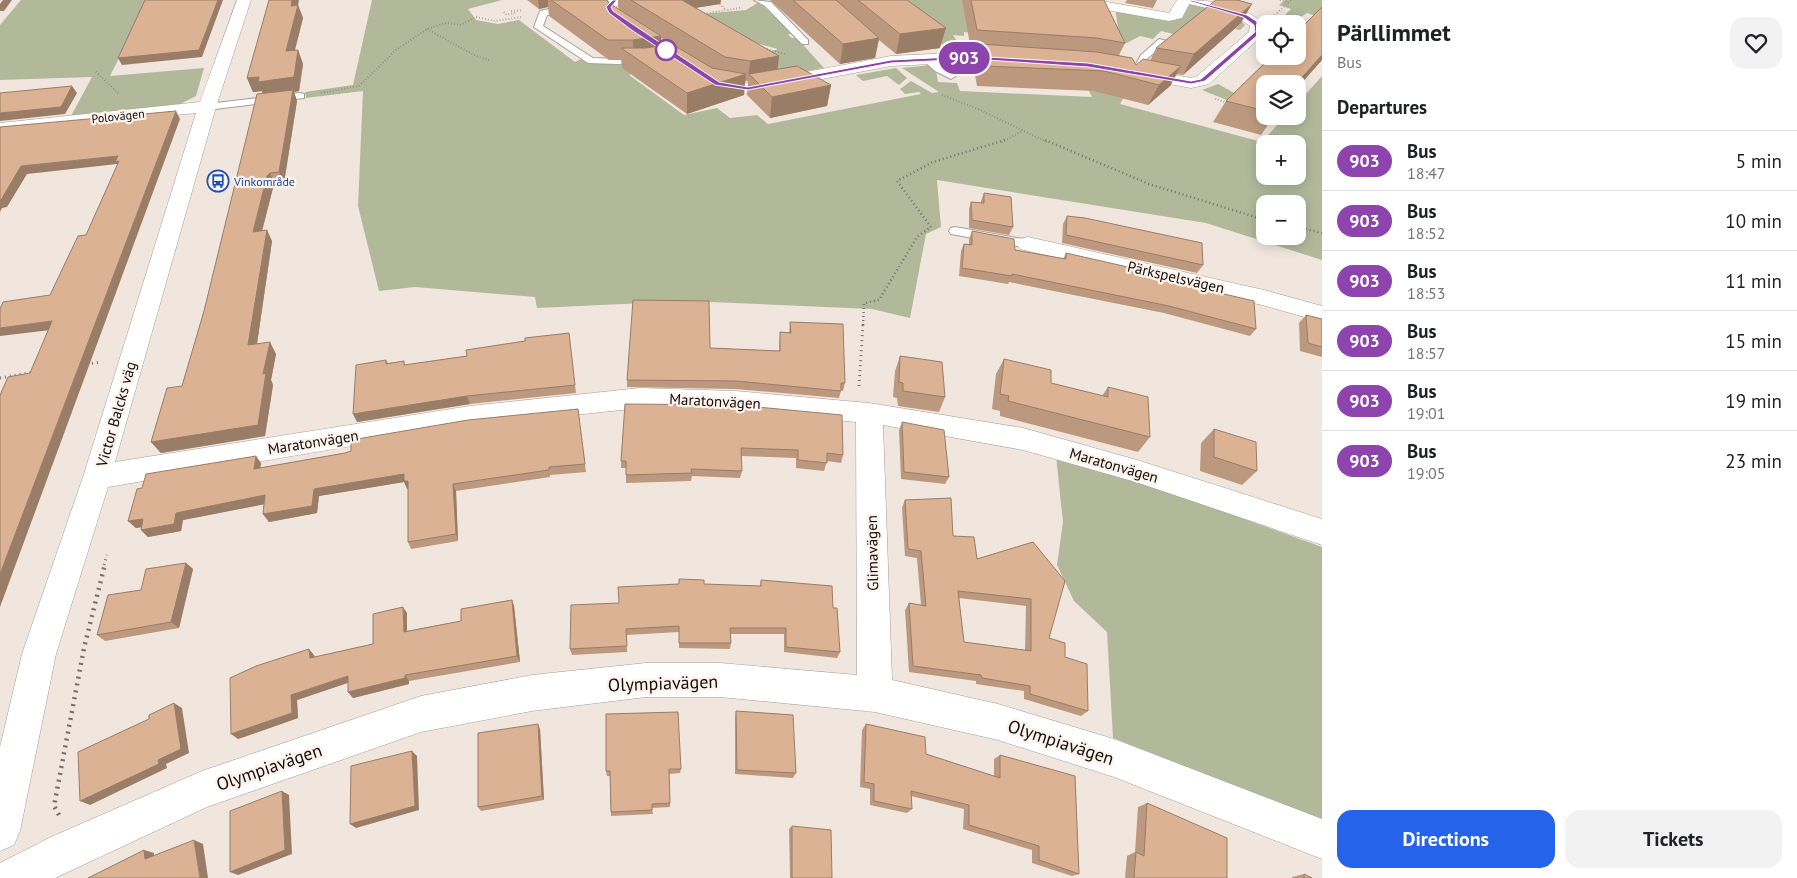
<!DOCTYPE html>
<meta charset="utf-8">
<style>
:root{--surface:#fff;--page:#f2f2f2;--text:#202124;--muted:#757577;--line:#e0e0e0;--accent:#2563eb}
body{margin:0;font-family:"PT Sans",sans-serif;background:var(--page);color:var(--text);height:100vh;display:flex;flex-direction:column;font-size:19px;white-space:nowrap}
*{box-sizing:border-box;margin:0}
p{font-size:16px;color:var(--muted)}
.icon{flex:none;width:28px;height:28px;fill:none;stroke:currentColor;stroke-width:2;stroke-linecap:round;stroke-linejoin:round}
.map{position:relative;flex:1;overflow:hidden}
.side{display:flex;flex-direction:column;background:var(--surface);width:475px}
.side>*{flex:none}
.badge{padding:0 10px;border-radius:16px;font-size:18px;line-height:32px}
.buttons{position:absolute;left:1256px;top:15px;display:grid;gap:10px}
.buttons a{display:grid;place-items:center;width:50px;height:50px;border-radius:10px;background:var(--surface);box-shadow:0 2px 12px #0003;font-size:25px}
.map>.badge{position:absolute;translate:-50% -50%;box-shadow:0 0 0 2px #fff}
h2{padding:0 15px;font-size:19px;line-height:45px}
.round{display:grid;place-items:center;flex:none;width:52px;height:52px;border-radius:15px;background:var(--page)}
.head{display:flex;align-items:center;justify-content:space-between;height:85px;padding:0 15px}
h1{font-size:24px;font-weight:700;line-height:38px}
.cta{display:flex;gap:10px;margin-top:auto;padding:10px 15px}
.cta a{flex:1;height:58px;border-radius:15px;background:var(--accent);color:#fff;font-size:20px;font-weight:700;line-height:58px;text-align:center}
.cta a+a{background:var(--page);color:var(--text)}
ul{padding:0;list-style:none}
li{display:flex;align-items:center;gap:15px;height:60px;padding:0 15px;border-top:1px solid var(--line)}
li div{flex:1}
li b{display:block;font-size:19px}
li em{font-style:normal}
li .badge{min-width:55px;font-weight:700;text-align:center}
main{display:flex;flex:1;min-height:0}
.map>svg:first-child{display:block}
</style>
<main>
<div class="map">
<svg width="1322" height="878" viewBox="0 0 1322 878">
<rect width="100%" height="100%" fill="#f0e6de"/>
<path fill="#b2b99b" fill-rule="evenodd" d="M 21,0 L 148,0 L 110,76 L 204,68 L 196,96 L 178,105 L 71,116 L 92,77 L 0,80 L 0,25 Z
M 372,0 L 502,0 L 468,9 L 476,20 L 498,24 L 519,20 L 575,62 L 581,59 L 616,65 L 646,66 L 629,75 L 684,115 L 717,108 L 730,118 L 757,115 L 768,124 L 921,94 L 919,92 L 905,94 L 900,89 L 911,81 L 932,93 L 939,92 L 902,68 L 931,65 L 936,70 L 938,82 L 957,83 L 960,91 L 1092,97 L 1082,78 L 1131,85 L 1120,104 L 1262,142 L 1279,123 L 1240,112 L 1229,101 L 1202,90 L 1218,84 L 1236,94 L 1265,116 L 1298,116 L 1298,103 L 1322,76 L 1322,260 L 1206,223 L 937,180 L 941,227 L 926,234 L 910,318 L 872,309 L 687,301 L 537,308 L 535,297 L 415,287 L 379,291 L 358,206 L 363,91 L 306,98 L 305,92 L 353,85 ZM 1265,144 L 1298,144 L 1298,176 L 1265,176 ZM 1265,204 L 1298,204 L 1298,236 L 1265,236 Z
M 884,0 L 1045,0 L 1045,19 L 1118,28 L 1115,8 L 1169,18 L 1184,14 L 1190,4 C 1207,8 1234,11 1245,25 L 1240,30 L 1235,29 L 1241,23 L 1210,14 L 1181,36 L 1161,31 L 1153,39 L 1140,36 L 1121,46 L 964,32 L 964,36 L 953,35 L 962,49 L 948,49 Z
M 1285,0 L 1322,0 L 1322,18 L 1307,13 L 1295,21 L 1280,20 L 1291,9 L 1279,5 Z
M 759,2 L 791,33 L 788,35 L 792,38 L 797,38 L 824,68 L 774,77 L 745,44 L 772,51 L 778,49 L 748,41 L 701,14 L 746,10 Z
M 896,68 L 907,78 L 899,85 L 887,76 L 863,81 L 856,75 Z
M 1056,456 L 1177,495 L 1322,547 L 1322,828 L 1220,780 L 1113,738 L 1107,632 L 1074,601 L 1057,565 L 1063,522 Z"/>
<g fill="none" stroke-linecap="round" stroke-linejoin="round">
<g stroke="#a79d97" stroke-width="2">
<path id="lane" d="M 754,0 L 771,2 L 808,40 L 808,44 L 802,44 L 765,6 Z
M 570,4 L 574,7 L 573,9 L 547,15 L 543,26 L 593,58 L 643,60 L 646,61 L 646,65 L 588,63 L 534,27 L 540,11 Z
M 1159,39 L 1167,41 L 1148,58 L 1139,75 L 1133,75 L 1131,73 L 1141,55 Z
M 924,57 L 930,57 L 956,76 L 951,79 L 935,71 L 924,61 Z
M 300,93 L 304,94 L 304,98 L 207,110 L 202,107 L 207,104 Z
M 955,227 L 1028,240 L 1034,244 L 1028,248 L 951,234 L 949,231 L 951,228 Z"/>
</g>
<g stroke="#a79d97" stroke-width="1">
<path id="street" d="M 237,0 L 251,0 L 216,107 L 115,462 L 470,406 L 640,388 L 735,391 L 869,403 L 1023,428 L 1137,460 L 1322,519 L 1322,545 L 1136,482 L 1023,450 L 883,425 L 892,680 L 998,704 L 1114,739 L 1322,819 L 1322,859 L 1114,777 L 998,740 L 875,712 L 720,697 L 646,697 L 532,711 L 421,732 L 207,807 L 55,878 L 0,878 L 0,863 L 51,837 L 202,771 L 421,696 L 532,675 L 646,663 L 720,663 L 857,675 L 856,422 L 735,411 L 640,408 L 470,426 L 108,487 L 56,654 L 20,831 L 14,845 L 0,851 L 0,747 L 22,654 L 83,477 L 196,113 L 0,133 L 0,123 L 200,102 Z
M 607,0 L 622,0 L 616,7 C 623,18 635,20 641,29 L 639,32 C 623,36 609,19 602,7 Z
M 1065,0 L 1096,0 L 1169,13 L 1177,0 C 1209,0 1236,2 1262,22 L 1265,33 L 1209,84 L 1191,88 L 1136,78 L 1128,73 L 1136,68 L 1191,78 L 1197,76 L 1249,32 L 1250,26 C 1232,13 1211,9 1189,4 L 1182,18 L 1169,21 L 1072,4 Z
M 972,52 L 1012,54 L 1020,59 L 1012,64 L 972,62 L 891,66 L 748,93 L 718,90 L 702,79 L 704,75 L 710,74 L 728,81 L 748,83 L 891,56 Z
M 1028,237 L 1264,290 L 1322,306 L 1322,322 L 1262,305 L 1020,249 L 1017,244 L 1020,239 Z"/>
</g>
<path stroke="#77716c" stroke-width="2" stroke-dasharray="0.5 2.5" stroke-linecap="butt" d="M 1280,0 L 1288,2
M 720,4 L 726,10
M 511,11 L 522,10
M 504,12 L 507,15 L 515,13
M 701,14 L 740,8
M 1275,15 L 1291,0
M 427,29 L 474,55 L 491,61
M 764,48 L 787,55
M 96,72 L 118,93
M 321,93 L 359,86 L 396,50 L 427,29 L 446,23 L 461,25 L 476,17 L 495,21 L 521,17
M 942,95 L 978,109 L 1047,142
M 1215,99 L 1228,103
M 1002,142 L 1022,131"/>
<path stroke="#77716c" stroke-width="2.5" stroke-dasharray="1 3" stroke-linecap="butt" d="M 1045,140 L 1149,184 L 1265,220
M 931,227 L 897,181 L 933,162 L 1005,140
M 1298,227 L 1322,233
M 863,325 L 864,303 L 879,300 L 917,237 L 931,227"/>
<path stroke="#77716c" stroke-width="3" stroke-dasharray="1 4" stroke-linecap="butt" d="M 87,364 L 101,362
M 0,378 L 34,372
M 859,386 L 863,324
M 104,565 L 107,555"/>
<path stroke="#77716c" stroke-width="4.5" stroke-dasharray="2 5" stroke-linecap="butt" d="M 59,815 L 54,806 L 84,648 L 105,564"/>
<use href="#lane" fill="#fff" fill-rule="evenodd"/>
<use href="#street" fill="#fff" fill-rule="evenodd"/>
</g>
<path fill="#bc997e" fill-rule="evenodd" d="M 527,0 L 607,0 L 609,3 L 620,11 L 618,7 L 618,0 L 721,0 L 720,4 L 695,8 L 777,69 L 831,85 L 827,106 L 770,118 L 747,95 L 748,81 L 745,81 L 744,95 L 687,114 L 622,68 L 621,60 L 609,60 L 549,16 L 548,7 L 539,9 ZM 661,38 L 671,44 L 661,45 Z
M 770,0 L 907,0 L 940,48 L 896,54 L 879,40 L 875,58 L 840,64 Z
M 962,0 L 1104,0 L 1125,43 L 1119,55 L 1136,65 L 1150,61 L 1156,48 L 1241,23 L 1183,75 L 1177,74 L 1170,86 L 1148,105 L 1094,91 L 977,86 L 973,64 L 978,51 L 971,50 Z
M 1127,0 L 1157,0 L 1153,8 L 1125,3 Z
M 298,5 L 303,18 L 295,50 L 298,50 L 303,64 L 299,91 L 294,92 L 297,101 L 284,183 L 275,184 L 273,188 L 262,230 L 272,241 L 257,344 L 276,354 L 271,380 L 273,385 L 265,436 L 161,453 L 151,442 L 182,386 L 204,311 L 263,94 L 262,91 L 253,92 L 247,78 Z
M 1322,7 L 1322,60 L 1298,87 L 1298,84 L 1265,84 L 1265,116 L 1274,116 L 1261,135 L 1213,122 L 1226,101 Z
M 984,193 L 1013,227 L 1009,235 L 969,228 L 969,209 L 971,202 L 981,203 L 981,201 Z
M 1067,216 L 1203,265 L 1197,273 L 1062,243 L 1063,224 Z
M 972,231 L 1015,250 L 1063,259 L 1066,253 L 1203,289 L 1256,329 L 1250,336 L 1164,313 L 1009,282 L 1008,284 L 959,276 L 961,251 L 964,244 L 969,244 L 969,239 Z
M 1306,315 L 1322,319 L 1322,357 L 1300,351 L 1299,323 Z
M 790,322 L 845,383 L 843,391 L 841,390 L 839,398 L 735,389 L 627,387 L 627,380 L 710,348 L 779,351 L 780,332 L 789,333 Z
M 569,333 L 576,393 L 470,404 L 357,422 L 386,360 L 388,363 L 404,361 L 405,365 L 467,356 L 525,341 Z
M 900,356 L 945,397 L 939,412 L 898,406 L 897,398 L 893,397 L 895,371 Z
M 1004,359 L 1051,383 L 1102,396 L 1108,387 L 1150,437 L 1138,452 L 1000,416 L 1000,411 L 992,409 L 996,374 Z
M 625,404 L 843,455 L 841,463 L 827,461 L 824,471 L 796,468 L 796,458 L 741,456 L 742,471 L 740,478 L 692,476 L 691,481 L 626,483 L 626,468 L 621,468 L 621,461 Z
M 578,409 L 586,472 L 550,475 L 550,477 L 456,491 L 458,541 L 411,549 L 408,542 L 408,488 L 404,482 L 319,496 L 317,513 L 269,522 L 263,514 L 264,504 L 183,520 L 181,531 L 148,537 L 141,530 L 141,527 L 136,528 L 128,521 L 261,463 L 260,468 L 345,453 Z
M 902,422 L 949,477 L 945,484 L 901,479 L 899,430 Z
M 1214,429 L 1257,471 L 1242,485 L 1200,471 L 1201,443 Z
M 905,500 L 953,536 L 977,559 L 1033,542 L 1049,638 L 1065,657 L 1088,711 L 1081,716 L 1024,699 L 1024,691 L 976,684 L 976,681 L 909,672 L 905,610 L 909,603 L 921,605 L 917,558 L 905,556 L 902,508 ZM 959,598 L 1026,606 L 1025,650 L 964,642 Z
M 186,563 L 193,569 L 179,628 L 105,641 L 97,635 Z
M 761,580 L 833,608 L 840,652 L 837,658 L 784,652 L 784,634 L 731,634 L 731,643 L 730,649 L 679,648 L 679,632 L 627,635 L 627,652 L 572,655 L 570,649 L 619,603 L 704,584 L 760,586 Z
M 512,600 L 514,606 L 520,662 L 409,681 L 409,684 L 353,698 L 348,692 L 348,683 L 297,700 L 298,718 L 238,739 L 314,655 L 315,657 L 373,644 L 407,613 L 407,631 L 461,621 Z
M 736,711 L 796,773 L 793,778 L 735,774 L 735,717 Z
M 866,724 L 926,754 L 994,776 L 994,759 L 1000,755 L 1079,874 L 1072,876 L 1032,863 L 1032,850 L 963,829 L 964,809 L 911,796 L 912,809 L 907,813 L 870,805 L 870,789 L 860,787 L 862,730 Z
M 540,729 L 544,800 L 481,811 L 478,807 Z
M 681,769 L 680,773 L 669,774 L 670,807 L 652,808 L 653,814 L 611,816 L 611,812 L 610,776 L 607,776 L 606,771 Z
M 1147,803 L 1227,878 L 1125,878 L 1127,856 L 1135,852 L 1138,807 Z
M 792,826 L 832,878 L 790,878 L 789,829 Z
M 1304,874 L 1312,878 L 1292,878 L 1292,877 Z"/>
<path fill="#997d67" d="M 3,0 L 12,0 L 4,11 L 0,11 L 0,4 Z
M 218,0 L 223,0 L 202,57 L 122,65 L 118,58 Z
M 292,0 L 299,0 L 298,6 L 298,5 L 303,18 L 291,65 L 286,51 Z
M 538,0 L 548,0 L 548,7 L 539,9 Z
M 669,0 L 721,0 L 720,4 L 669,12 Z
M 1252,4 L 1241,23 L 1183,75 L 1194,54 Z
M 946,28 L 940,48 L 896,54 L 900,34 Z
M 661,36 L 661,56 L 634,57 L 633,40 Z
M 879,38 L 875,58 L 840,64 L 843,44 Z
M 298,50 L 303,64 L 299,91 L 294,92 L 297,101 L 284,183 L 279,172 L 263,95 L 262,91 L 253,92 L 247,78 Z
M 1322,55 L 1322,60 L 1298,87 L 1298,84 L 1296,84 Z
M 779,56 L 777,76 L 749,74 L 748,81 L 750,61 Z
M 1181,66 L 1170,86 L 1148,105 L 1159,85 Z
M 746,74 L 744,95 L 687,114 L 687,93 Z
M 831,85 L 827,106 L 770,118 L 772,97 Z
M 72,86 L 77,93 L 65,114 L 0,121 L 0,113 Z
M 176,111 L 180,119 L 0,607 L 0,574 Z
M 118,156 L 120,169 L 117,164 L 27,174 L 7,207 L 2,208 L 0,212 L 0,200 L 21,166 Z
M 270,173 L 275,184 L 273,188 L 259,243 L 253,232 L 267,176 Z
M 267,230 L 272,241 L 255,357 L 248,345 Z
M 52,321 L 59,329 L 0,336 L 0,328 Z
M 270,342 L 276,354 L 271,380 L 273,385 L 265,436 L 161,453 L 151,442 L 263,374 Z
M 467,396 L 470,404 L 357,422 L 353,414 Z
M 256,456 L 261,463 L 259,476 L 254,469 Z
M 404,474 L 411,488 L 407,489 L 404,482 L 319,496 L 317,513 L 269,522 L 263,514 L 314,489 Z
M 453,484 L 456,491 L 458,541 L 456,534 Z
M 265,495 L 271,503 L 183,520 L 181,531 L 148,537 L 141,530 L 176,513 Z
M 143,519 L 150,526 L 136,528 L 128,521 Z
M 186,563 L 193,569 L 179,628 L 171,622 Z
M 512,600 L 514,606 L 520,662 L 517,656 Z
M 403,607 L 407,613 L 407,638 L 404,632 Z
M 309,649 L 314,655 L 315,663 L 310,658 Z
M 405,675 L 409,681 L 409,684 L 353,698 L 348,692 Z
M 348,676 L 353,681 L 297,700 L 298,718 L 238,739 L 231,734 L 291,695 Z
M 174,703 L 182,708 L 189,753 L 166,764 L 167,768 L 90,805 L 80,801 L 158,760 Z
M 538,724 L 540,729 L 544,800 L 542,796 Z
M 412,751 L 417,756 L 419,810 L 356,828 L 350,824 Z
M 282,791 L 289,795 L 292,854 L 238,875 L 230,872 Z
M 194,840 L 203,844 L 208,878 L 200,878 Z
M 144,850 L 154,853 L 154,862 L 145,859 Z"/>
<path fill="#dbb293" stroke="#997d67" fill-rule="evenodd" d="M 145,0 L 218,0 L 199,50 L 118,58 Z
M 269,0 L 292,0 L 291,6 L 298,5 L 286,51 L 298,50 L 294,77 L 258,82 L 259,77 L 247,78 Z
M 551,0 L 607,0 L 609,3 L 661,36 L 633,40 L 608,40 Z
M 631,0 L 682,0 L 779,56 L 750,61 L 725,57 Z
M 793,0 L 836,0 L 879,38 L 843,44 Z
M 858,0 L 907,0 L 946,28 L 900,34 Z
M 971,0 L 1104,0 L 1125,43 L 1097,38 L 977,30 Z
M 1216,0 L 1237,0 L 1252,4 L 1194,54 L 1156,48 Z
M 1322,7 L 1322,55 L 1296,84 L 1291,84 L 1286,82 L 1285,84 L 1265,84 L 1265,111 L 1226,101 L 1272,56 L 1298,56 L 1298,31 Z
M 672,44 L 712,68 L 746,74 L 687,93 L 621,48 L 646,48 Z
M 980,44 L 1097,52 L 1132,58 L 1136,65 L 1143,59 L 1181,66 L 1159,85 L 1104,71 L 984,66 Z
M 797,66 L 831,85 L 772,97 L 749,74 Z
M 72,86 L 61,107 L 0,113 L 0,93 Z
M 293,90 L 279,172 L 270,173 L 267,176 L 253,232 L 267,230 L 248,345 L 270,342 L 263,374 L 266,373 L 258,425 L 151,442 L 167,388 L 182,386 L 204,311 L 257,94 Z
M 176,111 L 0,574 L 0,395 L 8,377 L 30,373 L 52,321 L 0,328 L 0,309 L 3,302 L 50,295 L 78,236 L 86,235 L 119,161 L 115,162 L 118,156 L 21,166 L 1,200 L 0,200 L 0,127 Z
M 984,193 L 1011,197 L 1013,227 L 972,220 L 971,202 L 984,203 Z
M 1067,216 L 1085,218 L 1202,243 L 1203,265 L 1066,235 Z
M 972,231 L 1014,239 L 1015,250 L 1066,259 L 1066,253 L 1203,284 L 1203,289 L 1254,301 L 1256,329 L 1169,306 L 1012,274 L 1012,276 L 962,268 L 964,244 L 972,245 Z
M 633,300 L 709,301 L 710,348 L 780,351 L 780,332 L 791,333 L 790,322 L 843,324 L 845,383 L 841,383 L 841,391 L 736,381 L 627,380 Z
M 1306,315 L 1322,319 L 1322,347 L 1308,343 Z
M 569,333 L 575,385 L 467,396 L 353,414 L 356,365 L 386,360 L 386,364 L 404,361 L 404,365 L 467,356 L 466,350 L 525,341 L 525,338 Z
M 900,356 L 942,362 L 945,397 L 903,391 L 903,383 L 899,382 Z
M 1004,359 L 1051,370 L 1051,383 L 1108,397 L 1108,387 L 1148,397 L 1150,437 L 1008,401 L 1009,396 L 1000,394 Z
M 625,404 L 736,405 L 842,415 L 843,455 L 827,453 L 827,463 L 798,460 L 798,450 L 741,448 L 742,471 L 691,469 L 692,473 L 626,475 L 626,461 L 621,461 Z
M 578,409 L 585,464 L 549,467 L 549,470 L 453,484 L 456,534 L 408,542 L 408,481 L 404,481 L 404,474 L 314,489 L 312,506 L 263,514 L 265,495 L 176,513 L 174,524 L 141,530 L 143,519 L 128,521 L 137,489 L 142,488 L 146,474 L 256,456 L 254,469 L 345,453 L 351,451 L 351,440 L 468,420 Z
M 902,422 L 944,430 L 949,477 L 904,472 Z
M 1214,429 L 1256,442 L 1257,471 L 1214,457 Z
M 951,498 L 953,536 L 974,537 L 977,559 L 1033,542 L 1065,581 L 1049,638 L 1065,643 L 1065,657 L 1087,664 L 1088,711 L 1030,694 L 1030,686 L 982,678 L 981,675 L 913,666 L 909,603 L 926,606 L 921,551 L 908,549 L 905,500 ZM 958,591 L 1031,599 L 1031,651 L 964,642 Z
M 186,563 L 171,622 L 97,635 L 108,595 L 141,590 L 146,569 Z
M 679,579 L 704,580 L 704,584 L 761,586 L 761,580 L 832,586 L 833,608 L 837,608 L 840,652 L 786,647 L 786,628 L 730,628 L 731,643 L 679,643 L 679,626 L 626,629 L 627,646 L 570,649 L 571,605 L 619,603 L 618,587 L 679,584 Z
M 512,600 L 517,656 L 405,675 L 405,678 L 348,692 L 348,676 L 291,695 L 292,713 L 231,734 L 230,678 L 256,666 L 309,649 L 310,658 L 373,644 L 373,614 L 403,607 L 404,632 L 461,621 L 461,609 Z
M 174,703 L 181,749 L 158,760 L 159,764 L 80,801 L 78,752 L 149,719 L 149,715 Z
M 736,711 L 793,715 L 796,773 L 737,770 Z
M 678,712 L 681,769 L 669,769 L 670,803 L 652,804 L 652,810 L 611,812 L 610,771 L 606,771 L 606,714 Z
M 538,724 L 542,796 L 478,807 L 478,733 Z
M 866,724 L 925,737 L 926,754 L 1000,778 L 1000,755 L 1075,776 L 1079,874 L 1039,860 L 1039,846 L 969,825 L 969,805 L 911,791 L 912,809 L 874,801 L 874,784 L 864,782 Z
M 412,751 L 415,806 L 350,824 L 351,766 Z
M 282,791 L 285,850 L 230,872 L 230,811 Z
M 1147,803 L 1227,838 L 1227,878 L 1134,878 L 1136,852 L 1144,856 Z
M 792,826 L 831,830 L 832,878 L 792,878 Z
M 194,840 L 200,878 L 88,878 L 144,850 L 145,859 Z
M 1304,874 L 1312,878 L 1304,878 Z"/>
<path fill="#8e44ad" stroke="#fff" d="M 613,0 L 617,0 L 611,7 L 613,11 L 719,82 L 748,87 L 891,60 L 972,56 L 1088,63 L 1191,81 L 1201,79 L 1255,32 L 1254,25 L 1243,17 L 1189,1 L 1191,0 L 1247,15 L 1259,23 L 1260,33 L 1205,81 L 1191,84 L 1088,67 L 972,59 L 891,63 L 748,90 L 715,85 L 633,31 L 609,13 L 606,7 Z"/>
<defs>
<g id="bus-ring" transform="scale(1.125)"><circle r="9.5" fill="#fdf3ec" stroke="#1a4fb4" stroke-width="1.5"/><path d="M-5-6H5V4H4V6H2V4H-2V6H-4V4H-5ZM-3.5-4V0h7V-4ZM-3.5 1.2v1.5H-2V1.2ZM2 1.2v1.5H3.5V1.2Z" fill="#1a4fb4"/></g>
</defs>
<g fill-rule="evenodd">
<use href="#bus-ring" x="218" y="181"/>
</g>
<circle fill="#fff" stroke="#8e44ad" stroke-width="2.5" cx="666" cy="50" r="10"/>
<g text-anchor="middle" dominant-baseline="central" stroke-width="4.5" stroke-linejoin="round" paint-order="stroke">
<g font-size="12" fill="#100d0b" stroke="#fdf3ec">
<text transform="translate(118 116) rotate(-6)">Polovägen</text>
</g>
<g font-size="12" fill="#164399" stroke="#fdf3ec" text-anchor="start">
<text x="234" y="181">Vinkområde</text>
</g>
<g font-size="15" fill="#100d0b" stroke="#fdf3ec">
<text transform="translate(1176 277) rotate(13)">Pärkspelsvägen</text>
<text transform="translate(715 401) rotate(3)">Maratonvägen</text>
<text transform="translate(116 414) rotate(-74)">Victor Balcks väg</text>
<text transform="translate(313 442) rotate(-9)">Maratonvägen</text>
<text transform="translate(1114 465) rotate(16)">Maratonvägen</text>
<text transform="translate(872 553) rotate(-91)">Glimavägen</text>
</g>
<g font-size="18" fill="#100d0b" stroke="#fdf3ec">
<text transform="translate(663 683) rotate(-2)">Olympiavägen</text>
<text transform="translate(1061 742) rotate(18)">Olympiavägen</text>
<text transform="translate(269 767) rotate(-19)">Olympiavägen</text>
</g>
</g>
</svg>
<div class="buttons">
<a><svg class="icon" aria-label="locate" viewBox="0 0 24 24"><circle cx="12" cy="12" r="6"/><path d="M12 2v4M12 18v4M2 12h4M18 12h4"/></svg></a>
<a><svg class="icon" aria-label="layers" viewBox="0 0 24 24"><path d="M12 4l9 5-9 5-9-5zM3 14l9 5 9-5"/></svg></a>
<a>+</a>
<a>−</a>
</div>
<b class="badge" style="left:964px;top:58px;background:#8e44ad;color:#fff">903</b>
</div>
<section class="side">
<div class="head"><div><h1>Pärllimmet</h1><p>Bus</p></div><a class="round"><svg class="icon" aria-label="heart" viewBox="0 0 24 24"><path d="M12 20l-8-8c-3-5 5-10 8-4 3-6 11-1 8 4z"/></svg></a></div>
<h2>Departures</h2>
<ul>
<li><span class="badge" style="background:#8e44ad;color:#fff">903</span><div><b>Bus</b><p>18:47</p></div><em>5 min</em></li>
<li><span class="badge" style="background:#8e44ad;color:#fff">903</span><div><b>Bus</b><p>18:52</p></div><em>10 min</em></li>
<li><span class="badge" style="background:#8e44ad;color:#fff">903</span><div><b>Bus</b><p>18:53</p></div><em>11 min</em></li>
<li><span class="badge" style="background:#8e44ad;color:#fff">903</span><div><b>Bus</b><p>18:57</p></div><em>15 min</em></li>
<li><span class="badge" style="background:#8e44ad;color:#fff">903</span><div><b>Bus</b><p>19:01</p></div><em>19 min</em></li>
<li><span class="badge" style="background:#8e44ad;color:#fff">903</span><div><b>Bus</b><p>19:05</p></div><em>23 min</em></li>
</ul>
<div class="cta"><a>Directions</a><a>Tickets</a></div>
</section>
</main>
